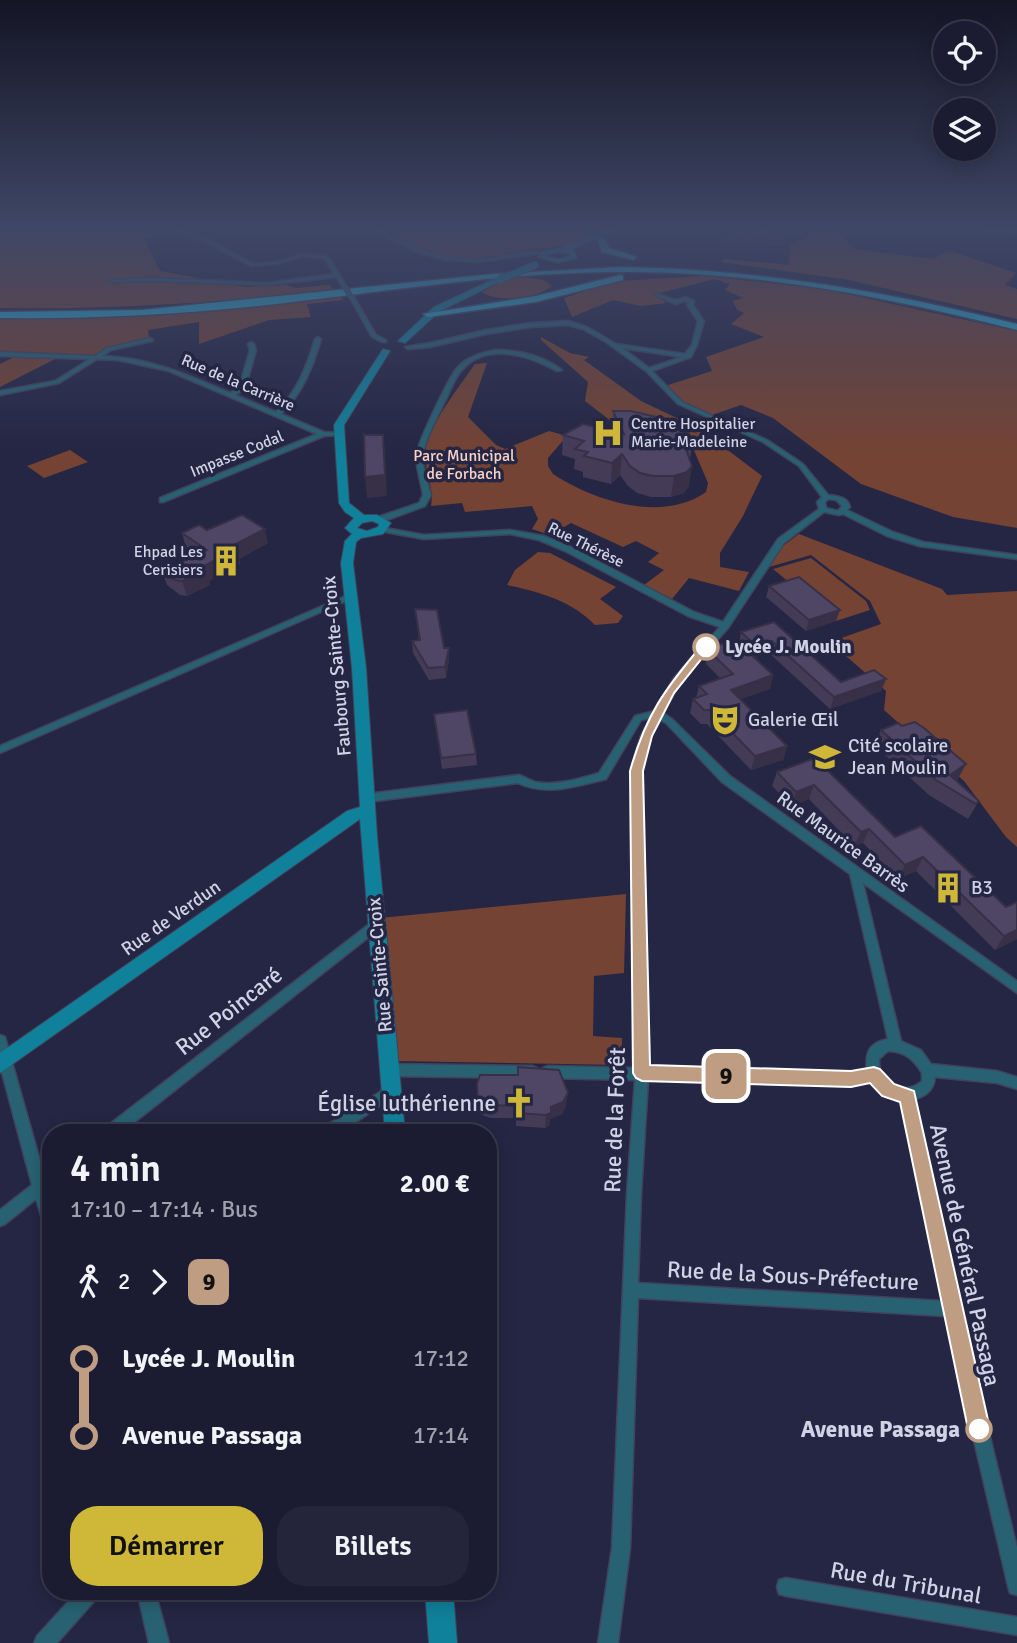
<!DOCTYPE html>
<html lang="fr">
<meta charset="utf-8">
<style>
:root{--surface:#1b1c32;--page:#24253a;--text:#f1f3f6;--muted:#a0a1ac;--line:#393a4d;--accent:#cfb837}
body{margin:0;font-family:Signika,sans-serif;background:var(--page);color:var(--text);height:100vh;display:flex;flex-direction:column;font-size:26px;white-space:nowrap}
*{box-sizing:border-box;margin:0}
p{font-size:23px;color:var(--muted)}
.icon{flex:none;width:38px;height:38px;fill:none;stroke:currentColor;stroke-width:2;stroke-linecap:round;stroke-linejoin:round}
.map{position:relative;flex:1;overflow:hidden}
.side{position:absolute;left:42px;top:1124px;width:455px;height:476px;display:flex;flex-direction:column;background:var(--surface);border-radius:28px;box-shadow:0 4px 18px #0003,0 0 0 2px var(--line)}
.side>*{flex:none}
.badge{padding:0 14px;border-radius:10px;font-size:24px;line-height:46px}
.controls{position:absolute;left:933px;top:21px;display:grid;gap:14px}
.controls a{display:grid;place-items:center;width:63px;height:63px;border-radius:50%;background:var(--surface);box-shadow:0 4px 18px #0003,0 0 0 2px var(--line);font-size:35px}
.map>.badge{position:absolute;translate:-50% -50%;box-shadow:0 0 0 4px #fff}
.legs{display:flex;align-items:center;gap:10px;height:77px;padding:0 28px;font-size:23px}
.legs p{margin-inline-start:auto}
.overview{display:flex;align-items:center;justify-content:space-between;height:119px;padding:0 28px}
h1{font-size:38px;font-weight:600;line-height:52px}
.button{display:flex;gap:14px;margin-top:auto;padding:14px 28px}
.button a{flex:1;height:80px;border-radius:28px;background:var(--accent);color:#111;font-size:28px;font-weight:600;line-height:80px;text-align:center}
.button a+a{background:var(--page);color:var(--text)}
ul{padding:0 28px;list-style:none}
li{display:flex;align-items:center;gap:24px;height:77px;font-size:26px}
li i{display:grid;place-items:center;width:10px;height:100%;margin:0 9px;background:currentColor}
li i::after{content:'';width:18px;height:18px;margin:-9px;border:5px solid;border-radius:50%;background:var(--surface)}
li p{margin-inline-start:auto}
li:first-child i{background:linear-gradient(#0000 50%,currentColor 0)}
li:last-child i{background:linear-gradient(currentColor 50%,#0000 0)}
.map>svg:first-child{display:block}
</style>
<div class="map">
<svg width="1017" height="1643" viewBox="0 0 1017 1643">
<rect width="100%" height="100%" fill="#242643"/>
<path fill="#754333" d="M 0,227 L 155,227 L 163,229 L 144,239 L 160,271 L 245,287 L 286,285 L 296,288 L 330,285 L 334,290 C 223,302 112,310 0,308 Z
M 371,227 L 604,227 C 585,250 544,246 518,251 C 494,255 474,265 449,260 C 420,254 396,241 371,227 Z
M 810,227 L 835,227 L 854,249 L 934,259 L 948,250 L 1016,273 L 1005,285 L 1017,289 L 1017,319 L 849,280 L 721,262 L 725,259 L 789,265 L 790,245 L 807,237 Z
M 705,276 L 823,289 L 1017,331 L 1017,528 L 953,517 L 861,484 L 773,418 L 741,405 L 712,415 L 683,402 L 665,386 L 712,371 L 706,357 L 764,337 L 731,324 L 744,313 L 737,310 L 733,301 L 743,298 L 725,290 L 730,284 L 715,279 L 656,294 L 666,303 L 641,306 L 613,300 L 572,317 L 564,298 L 616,281 Z
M 524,277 L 543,280 L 552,286 C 539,298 496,303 482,292 L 506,279 Z
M 341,297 L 344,300 L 307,304 L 311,317 L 269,320 L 199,344 L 199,322 L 148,330 L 149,338 L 105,348 L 96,355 L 57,358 L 0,387 L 0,364 L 20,354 L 0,353 L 0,319 L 139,316 Z
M 541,337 L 570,353 L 589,357 L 584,360 L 641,401 L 700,429 L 762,476 L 743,516 L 720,553 L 720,567 L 749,572 L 739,591 L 689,578 L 672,599 L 644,585 L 664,570 L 648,562 L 659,553 L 636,541 L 623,547 L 571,523 L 550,535 L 532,529 L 538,519 L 532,506 L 465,512 L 462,503 L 431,506 C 434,488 426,474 425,457 C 424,430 460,386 475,364 L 487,363 L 468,417 L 496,445 L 505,449 L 549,431 L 567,436 L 548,458 L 548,466 L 553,474 C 594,501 662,523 706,492 L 708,483 L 693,448 L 671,436 L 631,424 L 611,421 L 585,401 L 588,382 L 541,340 Z
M 70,450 L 88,462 L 44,478 L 27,466 Z
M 799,534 L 942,589 L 947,595 L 1017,591 L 1017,847 L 1006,837 L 964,781 L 884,710 L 886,691 L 830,642 L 881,624 L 870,601 L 811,555 L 769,567 L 783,546 Z
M 538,552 L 550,553 L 616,587 L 600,599 L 623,616 L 618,623 L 595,625 C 572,601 540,592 507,585 L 515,570 Z
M 811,558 L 866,601 L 870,610 L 836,621 L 773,569 Z
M 626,894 L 624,973 L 594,976 L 593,1036 L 622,1038 L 622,1065 L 394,1061 L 380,918 Z"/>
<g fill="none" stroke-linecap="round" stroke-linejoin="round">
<g stroke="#40425d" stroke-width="3">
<path id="minor" d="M 167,227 L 172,227 L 211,241 L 254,264 L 277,262 L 302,254 L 325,256 L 330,259 L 347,287 L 343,288 L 336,277 L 267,285 L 150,281 L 109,282 L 111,280 L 150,278 L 267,283 L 334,274 L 326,261 L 322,258 L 302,256 L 277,264 L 251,266 L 207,243 Z
M 372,227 L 377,227 C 412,249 448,263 490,258 C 508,256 528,248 544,253 L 476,262 L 445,260 L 414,251 L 386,237 Z
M 655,293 L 675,300 L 686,297 L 694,301 L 693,305 L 704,321 L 697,345 L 691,357 L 652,371 L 682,402 L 767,440 L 803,464 L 828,495 C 837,496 848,497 850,507 L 847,510 L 893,532 L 923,542 L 1017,555 L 1017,559 L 919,546 L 887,536 L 843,514 L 839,515 L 824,512 L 784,543 L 728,628 L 681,681 L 663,713 L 672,719 L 730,776 L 1017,981 L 1017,993 L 863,883 L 901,1041 L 921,1050 L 931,1064 L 997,1071 L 1017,1077 L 1017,1089 L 997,1083 L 935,1077 C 934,1089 927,1096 915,1099 L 959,1309 L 1017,1548 L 1017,1595 L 1010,1593 L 1008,1586 L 945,1316 L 638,1298 L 630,1548 L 618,1643 L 598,1643 L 612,1548 L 627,1194 L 635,1080 L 548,1078 L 543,1076 L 541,1072 L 543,1068 L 548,1066 L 635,1068 L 631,807 L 633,762 L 641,736 L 651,718 L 641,720 L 606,779 L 602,780 C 574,787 545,796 518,783 L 367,802 L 362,798 L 367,794 L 519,775 C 524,777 530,780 535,782 C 556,786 579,779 599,773 L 635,716 L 655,711 L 674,678 L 720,627 L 688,616 L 565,551 L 539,540 L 510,534 L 424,539 L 380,531 L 380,527 L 424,535 L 510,530 L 544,536 L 571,547 L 694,612 L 723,622 L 778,539 L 819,509 L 817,502 L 822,497 L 799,466 L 763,442 L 678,404 L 646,371 L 606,342 L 583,329 L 568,325 L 531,327 L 486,334 L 430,347 L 408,349 L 405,347 L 430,343 L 486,330 L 531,323 L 568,321 L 587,327 L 616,344 L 685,354 L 692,345 L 698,321 L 687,305 L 689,303 L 685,301 L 675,304 L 655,295 ZM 622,348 L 682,357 L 649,368 ZM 828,499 L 836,500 L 842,506 L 838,511 L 826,508 L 825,502 ZM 660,720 L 666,723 L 722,782 L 850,874 L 888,1039 C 869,1043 865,1052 867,1070 L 851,1073 L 648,1068 L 641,807 L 643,762 L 651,736 ZM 888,1051 C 906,1052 913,1059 922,1073 L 922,1081 C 910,1092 890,1090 882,1076 C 879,1070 879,1065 879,1059 ZM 648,1080 L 851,1085 L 871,1082 C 878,1093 888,1099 902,1100 L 942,1301 L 638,1283 L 641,1194 Z
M 349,296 L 354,297 L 376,335 L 386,340 L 386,342 L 382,342 L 372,337 Z
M 318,337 L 321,339 C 313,367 302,394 281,414 L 324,432 L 340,433 L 340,435 L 324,436 L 163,502 L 160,502 L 160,498 L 317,434 L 169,371 L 118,360 L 97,359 L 59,383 L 0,395 L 0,391 L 55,381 L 90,359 L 0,356 L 0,352 L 95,356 L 107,348 L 150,338 L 153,340 L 152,341 L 111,350 L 102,356 C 148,357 188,375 230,393 L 239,388 L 250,350 L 248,344 L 251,342 L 254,344 L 256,350 L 245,389 L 235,395 L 276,412 C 297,392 307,366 315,339 Z
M 495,350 C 519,350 543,356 562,370 L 557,371 C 530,356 487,341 462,370 C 454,378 450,393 444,403 C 437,418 427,436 423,453 C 421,463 428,484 431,495 L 425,506 L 384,521 L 378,521 L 378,517 L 419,503 L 423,495 C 421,483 417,470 416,457 C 416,446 448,379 457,368 C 466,357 482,353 495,350 Z
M 348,595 L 351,595 L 355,597 L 0,753 L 0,746 Z
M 376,920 L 380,922 L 382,925 L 380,928 L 122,1132 L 104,1132 L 106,1127 L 372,922 Z
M 0,1035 L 5,1037 L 6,1041 L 44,1175 L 51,1172 L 51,1188 L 48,1190 L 51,1199 L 51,1233 L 46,1231 L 36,1199 L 5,1224 L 0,1226 L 0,1210 L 32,1185 L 0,1065 Z
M 389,1064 L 532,1066 L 537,1068 L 539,1072 L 537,1076 L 532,1078 L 389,1076 L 384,1074 L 382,1070 L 384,1066 Z
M 391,1085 L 396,1087 L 398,1091 L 396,1095 L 341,1132 L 322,1132 L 324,1127 Z
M 786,1578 L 1017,1617 L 1017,1635 L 786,1596 L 779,1594 L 777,1587 L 779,1580 Z
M 78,1591 L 99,1591 L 97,1598 L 57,1643 L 34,1643 L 37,1636 Z
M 137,1591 L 155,1591 L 169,1643 L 149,1643 Z"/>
</g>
<g stroke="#40425d" stroke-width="2">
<path id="secondary" d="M 972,227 L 1017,231 L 1017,235 L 975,229 Z
M 609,229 L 614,230 L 570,250 L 574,251 L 577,258 L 558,263 L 538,257 L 542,251 L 561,248 ZM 558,252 L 570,254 L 571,256 L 558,259 L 545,256 Z
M 496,278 L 503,280 L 440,311 L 405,343 L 398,341 L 434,307 Z
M 383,349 L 390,351 L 344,425 L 349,503 L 364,515 L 377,515 L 391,523 L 383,534 L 361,538 L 356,542 L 353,563 L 366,668 L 377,836 L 405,1132 L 385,1132 L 360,819 L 0,1073 L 0,1053 L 347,811 L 360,807 L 352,668 L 341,563 L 345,541 L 352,534 L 345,528 L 354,518 L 345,512 L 339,503 L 334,425 ZM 372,521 L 379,524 L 378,527 L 367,531 L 357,528 L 362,523 Z
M 425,1591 L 453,1591 L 457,1643 L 429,1643 Z"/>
</g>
<g stroke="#40425d" stroke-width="3">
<path id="motorway" d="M 601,237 L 605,239 L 609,248 L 637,257 L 633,260 L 602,252 L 597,239 Z
M 620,267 C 756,269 886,291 1017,324 L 1017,330 C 887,297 756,271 621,272 C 508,272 396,290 285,303 C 190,314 95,319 0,318 L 0,312 L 142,310 L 493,274 Z
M 620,275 L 623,276 L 623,280 L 536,302 L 428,317 L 423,314 L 536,296 Z"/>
</g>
<use href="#minor" fill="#286272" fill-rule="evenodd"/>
<use href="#secondary" fill="#10819a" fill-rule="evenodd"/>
<use href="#motorway" fill="#2aabcb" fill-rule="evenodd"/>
<g stroke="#40425d" stroke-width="6" stroke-linecap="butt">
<path id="minor-bridge" d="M 345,287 L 351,297"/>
</g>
<g stroke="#40425d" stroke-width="8" stroke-linecap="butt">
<path id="secondary-bridge" d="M 499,280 L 535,265"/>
</g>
<use href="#minor-bridge" stroke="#286272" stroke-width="5"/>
<use href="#secondary-bridge" stroke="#10819a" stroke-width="7"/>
</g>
<path fill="#443b57" d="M 730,227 L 792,227 L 781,246 L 740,242 L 739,244 L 724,243 L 725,237 Z
M 613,411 L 693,438 L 690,459 L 689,486 L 684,493 L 671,497 L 651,497 L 637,493 L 628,486 L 620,475 L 611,484 L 583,477 L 583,472 L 574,469 L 575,459 L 562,455 L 563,435 L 611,431 Z
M 207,530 L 268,543 L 239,559 L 240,564 L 209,581 L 210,585 L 187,596 L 180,595 L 167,585 L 162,571 L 197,555 L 186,548 L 182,533 Z
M 769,586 L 836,621 L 806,631 L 766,597 Z
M 415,609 L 444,648 L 449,659 L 446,678 L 429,680 L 413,653 L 412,641 L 419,641 Z
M 774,622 L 841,682 L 886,679 L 881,691 L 830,709 L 769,653 L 755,657 L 773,675 L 770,689 L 740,699 L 787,746 L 783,760 L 751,770 L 707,724 L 701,724 L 690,713 L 693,699 L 696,698 L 699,686 L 720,678 L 706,664 L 708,650 L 733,649 L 741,646 L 739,643 L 741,632 Z
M 434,714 L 476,754 L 477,765 L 442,769 Z
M 902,726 L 958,779 L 956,781 L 979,801 L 968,819 L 929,795 L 874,745 L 881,730 Z
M 815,758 L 895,837 L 1006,907 L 1017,902 L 1017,939 L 995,950 L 916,871 L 898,879 L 863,843 L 854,846 L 809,799 L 792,806 L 772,786 L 777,772 Z
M 477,1084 L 566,1106 L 562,1114 L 550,1119 L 550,1125 L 545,1128 L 516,1126 L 516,1118 L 490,1118 L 479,1114 Z"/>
<path fill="#373047" d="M 790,227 L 792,227 L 781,246 L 782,240 Z
M 383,435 L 385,455 L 387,496 L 367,498 L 365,477 Z
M 622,454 L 620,475 L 611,484 L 612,463 Z
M 692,466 L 689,486 L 684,493 L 671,497 L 674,476 Z
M 265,529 L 268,543 L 239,559 L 240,564 L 209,581 L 210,585 L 187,596 L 182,581 L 232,546 Z
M 840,610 L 836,621 L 806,631 L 809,620 Z
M 772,641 L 769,653 L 754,657 L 756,646 Z
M 449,648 L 449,659 L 446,678 L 445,667 Z
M 773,675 L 770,689 L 727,704 L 731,690 Z
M 886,679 L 881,691 L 830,709 L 834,697 Z
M 787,746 L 783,760 L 751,770 L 755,756 Z
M 966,764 L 958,779 L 947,787 L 950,775 Z
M 814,785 L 809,799 L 792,806 L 796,792 Z
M 869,829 L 863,843 L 854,846 L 861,832 Z
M 923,857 L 916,871 L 898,879 L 905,865 Z
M 1017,930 L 1017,939 L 995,950 L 1004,936 Z
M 568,1093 L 566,1106 L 562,1114 L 550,1119 L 550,1125 L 545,1128 L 546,1115 L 551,1107 Z"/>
<path fill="#4f4565" stroke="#373047" stroke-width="2" d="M 730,227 L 790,227 L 782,240 L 741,237 L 739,239 L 725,237 Z
M 613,411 L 631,411 L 665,419 L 693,438 L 682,438 L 692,466 L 687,472 L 674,476 L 653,476 L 640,473 L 630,466 L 622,454 L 612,463 L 584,456 L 588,452 L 575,449 L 584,441 L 563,435 L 583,424 L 624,434 Z
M 364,435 L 383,435 L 385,475 L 365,477 Z
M 242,515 L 265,529 L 232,546 L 237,549 L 202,567 L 205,570 L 182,581 L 175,580 L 162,571 L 207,550 L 182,533 L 199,525 L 207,530 Z
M 799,577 L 840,610 L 809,620 L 769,586 Z
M 415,609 L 437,610 L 444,648 L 449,648 L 445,667 L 428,668 L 412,641 L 420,640 Z
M 774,622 L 841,682 L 874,670 L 886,679 L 834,697 L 772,641 L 756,646 L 741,632 Z
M 726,642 L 733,649 L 742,646 L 773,675 L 731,690 L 787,746 L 755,756 L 710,710 L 704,710 L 693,699 L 707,694 L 699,686 L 733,674 L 708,650 Z
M 467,710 L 476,754 L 441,758 L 434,714 Z
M 915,722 L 924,728 L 966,764 L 950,775 L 979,801 L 976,804 L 936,780 L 881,730 L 898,723 L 902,726 Z
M 815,758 L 895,837 L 921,826 L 1006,907 L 1017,902 L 1017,930 L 1004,936 L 923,857 L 905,865 L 869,829 L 861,832 L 814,785 L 796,792 L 777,772 Z
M 518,1067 L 559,1070 L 568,1093 L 563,1102 L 551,1107 L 551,1113 L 546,1115 L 516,1113 L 516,1106 L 489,1105 L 478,1101 L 477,1084 L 480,1075 L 518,1075 Z"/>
<linearGradient id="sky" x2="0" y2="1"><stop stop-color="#141525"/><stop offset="0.5" stop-color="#3f4766"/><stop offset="1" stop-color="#3f4766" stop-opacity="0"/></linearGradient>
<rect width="1017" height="457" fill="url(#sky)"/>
<path fill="#bf9d83" stroke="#fff" stroke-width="2" d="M 702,645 L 711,647 L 674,693 L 652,736 L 643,771 L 650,1065 L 851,1071 L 874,1067 L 880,1069 L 894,1084 L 914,1091 L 990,1429 L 987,1437 L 979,1440 L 971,1437 L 968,1429 L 900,1102 L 882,1096 L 870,1083 L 851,1087 L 642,1081 L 636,1078 L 633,1073 L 630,771 C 646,714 665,689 702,645 Z"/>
<defs>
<g id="hospital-bare" transform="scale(2.415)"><path d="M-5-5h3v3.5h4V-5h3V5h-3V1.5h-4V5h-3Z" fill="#cfb837" stroke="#242643" stroke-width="2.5" paint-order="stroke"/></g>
<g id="building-bare" transform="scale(2.415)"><path d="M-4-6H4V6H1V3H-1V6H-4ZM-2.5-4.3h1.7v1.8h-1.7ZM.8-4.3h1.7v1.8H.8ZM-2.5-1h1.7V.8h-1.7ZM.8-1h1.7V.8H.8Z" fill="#cfb837" stroke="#242643" stroke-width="2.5" paint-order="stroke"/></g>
<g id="theatre-bare" transform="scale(2.415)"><path d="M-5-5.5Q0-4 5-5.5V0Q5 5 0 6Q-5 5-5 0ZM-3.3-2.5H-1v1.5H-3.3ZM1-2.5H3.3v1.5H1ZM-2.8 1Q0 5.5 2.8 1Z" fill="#cfb837" stroke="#242643" stroke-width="2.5" paint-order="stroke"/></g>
<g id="school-bare" transform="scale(2.415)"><path d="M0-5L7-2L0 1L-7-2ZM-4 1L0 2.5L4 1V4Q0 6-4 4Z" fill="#cfb837" stroke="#242643" stroke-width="2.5" paint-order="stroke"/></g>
<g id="church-bare" transform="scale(2.415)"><path d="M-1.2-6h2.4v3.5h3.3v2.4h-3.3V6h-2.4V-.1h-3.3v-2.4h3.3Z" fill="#cfb837" stroke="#242643" stroke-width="2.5" paint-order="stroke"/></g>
</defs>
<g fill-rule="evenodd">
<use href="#hospital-bare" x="608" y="433"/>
<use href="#building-bare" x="226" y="561"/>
<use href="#theatre-bare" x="725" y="720"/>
<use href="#school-bare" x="825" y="757"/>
<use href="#building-bare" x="948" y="888"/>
<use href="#church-bare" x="519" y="1103"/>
</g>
<g fill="#fff" stroke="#bf9d83" stroke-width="3.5">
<circle cx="706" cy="647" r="12"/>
<circle cx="979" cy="1429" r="12"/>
</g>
<g text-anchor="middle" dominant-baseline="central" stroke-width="7" stroke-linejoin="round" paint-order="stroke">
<g font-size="16" fill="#d0d3e6" stroke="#242643">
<text transform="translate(238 383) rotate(23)">Rue de la Carrière</text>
<text transform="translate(237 454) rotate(-22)">Impasse Codal</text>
<text transform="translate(586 545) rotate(26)">Rue Thérèse</text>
</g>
<g font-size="16" fill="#d0d3e6" stroke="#242643" text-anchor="start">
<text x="631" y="424">Centre Hospitalier<tspan x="631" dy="18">Marie-Madeleine</tspan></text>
<text x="203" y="552" text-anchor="end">Ehpad Les<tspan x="203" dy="18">Cerisiers</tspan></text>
</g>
<g font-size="16" fill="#f8d2c6" stroke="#242643">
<text x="464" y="456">Parc Municipal<tspan x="464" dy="18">de Forbach</tspan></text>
</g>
<g font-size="19" font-weight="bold" fill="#d0d3e6" stroke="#242643" text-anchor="start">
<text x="725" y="647">Lycée J. Moulin</text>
</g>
<g font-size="19" fill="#d0d3e6" stroke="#242643">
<text transform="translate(337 666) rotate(-95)">Faubourg Sainte-Croix</text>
<text transform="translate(843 842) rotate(36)">Rue Maurice Barrès</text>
<text transform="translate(171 918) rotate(-35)">Rue de Verdun</text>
<text transform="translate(380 965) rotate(-95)">Rue Sainte-Croix</text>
</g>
<g font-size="19" fill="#d0d3e6" stroke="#242643" text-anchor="start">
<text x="748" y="720">Galerie Œil</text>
<text x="848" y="746">Cité scolaire<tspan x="848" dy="22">Jean Moulin</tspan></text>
<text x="971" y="888">B3</text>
</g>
<g font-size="23" fill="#d0d3e6" stroke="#242643">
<text transform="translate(229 1011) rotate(-38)">Rue Poincaré</text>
<text transform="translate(615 1120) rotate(-88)">Rue de la Forêt</text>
<text transform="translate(965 1255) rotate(78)">Avenue de Général Passaga</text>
<text transform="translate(793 1276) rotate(3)">Rue de la Sous-Préfecture</text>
<text transform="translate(906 1583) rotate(10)">Rue du Tribunal</text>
</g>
<g font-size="23" fill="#d0d3e6" stroke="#242643" text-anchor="end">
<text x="496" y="1103">Église luthérienne</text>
</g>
<g font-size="23" font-weight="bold" fill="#d0d3e6" stroke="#242643" text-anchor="end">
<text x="960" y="1429">Avenue Passaga</text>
</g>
</g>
</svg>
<div class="controls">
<a><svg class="icon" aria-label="locate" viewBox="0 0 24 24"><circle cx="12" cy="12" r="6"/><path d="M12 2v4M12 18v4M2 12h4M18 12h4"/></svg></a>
<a><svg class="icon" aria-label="layers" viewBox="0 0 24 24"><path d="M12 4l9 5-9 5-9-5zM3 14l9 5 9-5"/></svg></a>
</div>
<b class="badge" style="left:726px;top:1076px;background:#bf9d83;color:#111">9</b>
<section class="side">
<div class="overview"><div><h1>4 min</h1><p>17:10 – 17:14 · Bus</p></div><b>2.00 €</b></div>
<div class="legs"><svg class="icon" aria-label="walk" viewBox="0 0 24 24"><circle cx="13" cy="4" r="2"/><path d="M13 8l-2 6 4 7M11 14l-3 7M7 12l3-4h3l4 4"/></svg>2<svg class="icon" aria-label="forward" viewBox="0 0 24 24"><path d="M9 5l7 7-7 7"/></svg><b class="badge" style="background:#bf9d83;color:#111">9</b></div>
<ul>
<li><i style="color:#bf9d83"></i><b>Lycée J. Moulin</b><p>17:12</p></li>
<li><i style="color:#bf9d83"></i><b>Avenue Passaga</b><p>17:14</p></li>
</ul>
<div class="button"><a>Démarrer</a><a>Billets</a></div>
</section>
</div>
